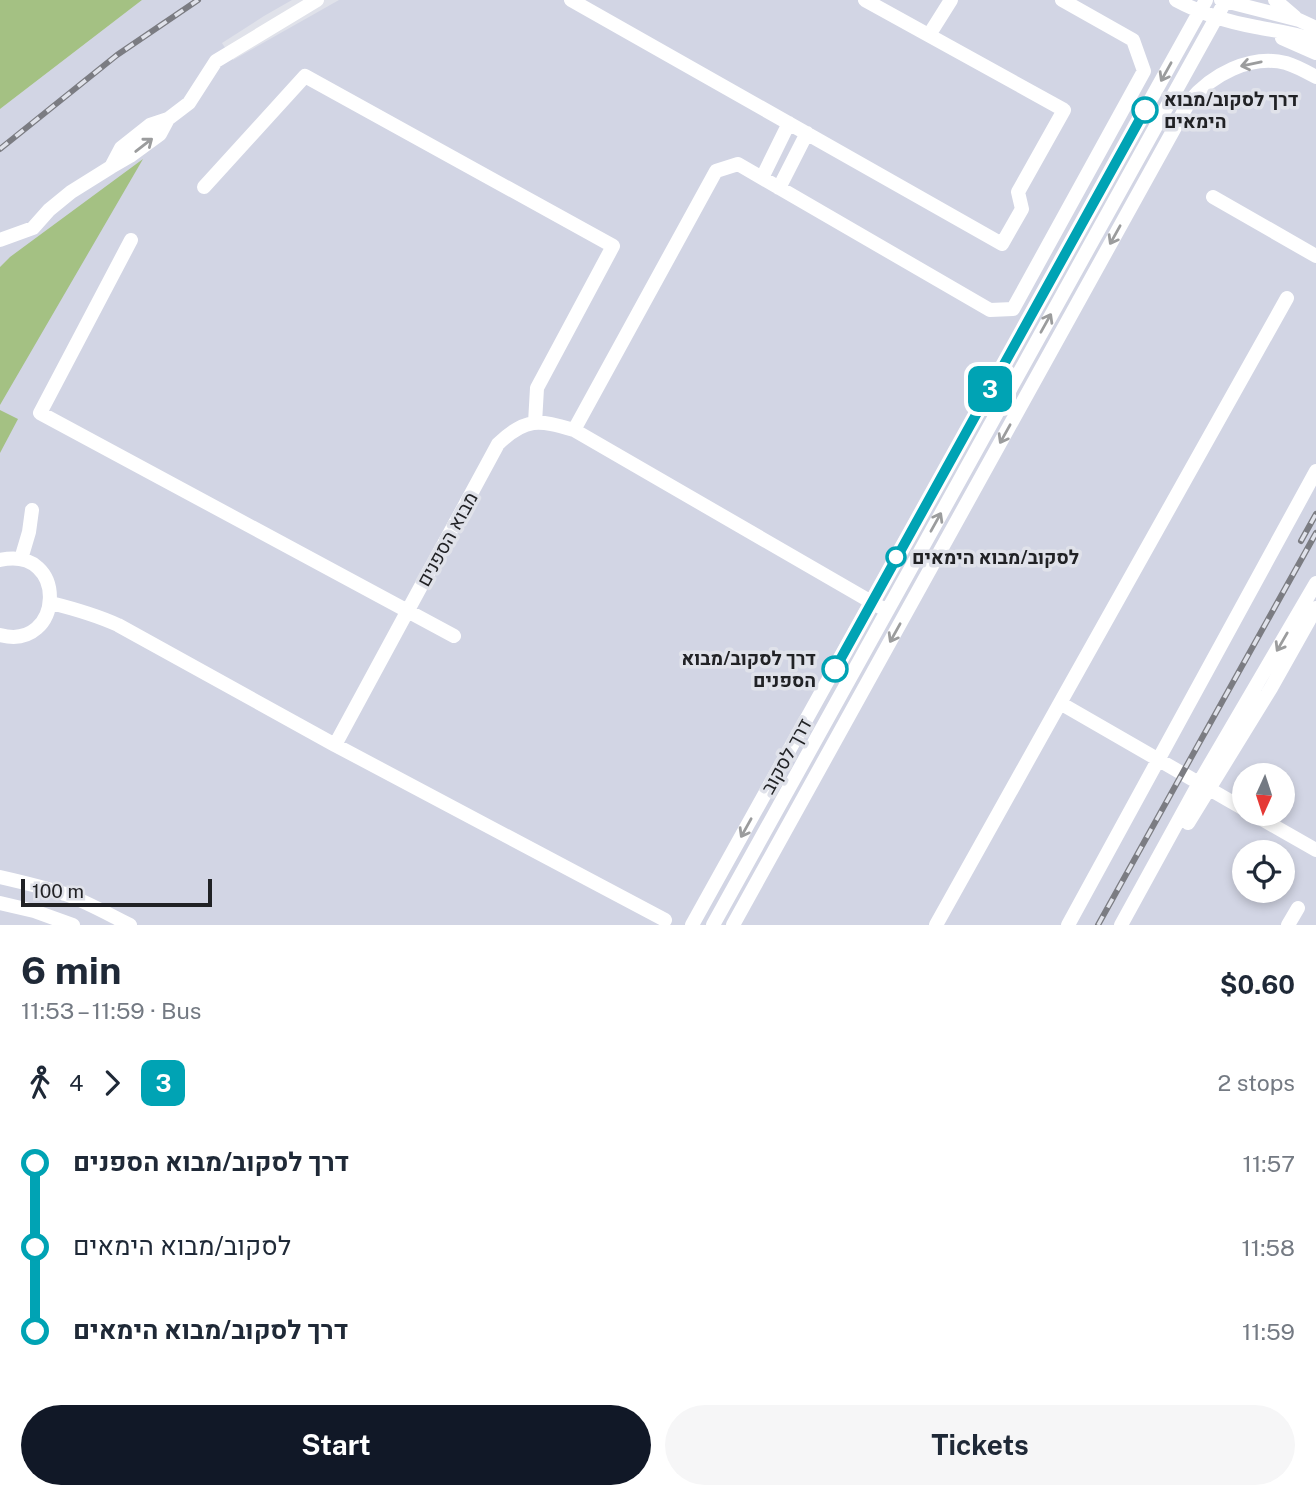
<!DOCTYPE html>
<meta charset="utf-8">
<style>
:root{--surface:#fff;--page:#f6f6f7;--text:#1f2937;--muted:#747a83;--accent:#111827}
body{margin:0;font-family:"Public Sans",Heebo,sans-serif;background:var(--page);color:var(--text);height:100vh;display:flex;flex-direction:column;font-size:26px;white-space:nowrap}
*{box-sizing:border-box;margin:0}
p{font-size:23px;color:var(--muted)}
.icon{flex:none;width:38px;height:38px;fill:none;stroke:currentColor;stroke-width:2;stroke-linecap:round;stroke-linejoin:round}
.map{position:relative;height:925px;overflow:hidden}
.side{display:flex;flex-direction:column;background:var(--surface);flex:1}
.side>*{flex:none}
.badge{padding:0 14px;border-radius:10px;font-size:24px;line-height:46px}
.needle{width:46px;rotate:183deg}
.fabs{position:absolute;left:1232px;top:763px;display:grid;gap:14px}
.fabs a{display:grid;place-items:center;width:63px;height:63px;border-radius:50%;background:var(--surface);box-shadow:0 4px 10px #0003;font-size:35px}
.scale{position:absolute;left:21px;bottom:18px;width:191px;box-sizing:border-box;padding-left:7px;border:4px solid #212225;border-top:0;font-size:19px;line-height:24px;white-space:nowrap;color:#212225;-webkit-text-stroke:5px #e0e2ea;paint-order:stroke}
.map>.badge{position:absolute;translate:-50% -50%;box-shadow:0 0 0 4px #fff}
.legs{display:flex;align-items:center;gap:10px;height:77px;padding:0 21px;font-size:23px}
.legs p{margin-inline-start:auto}
.summary{display:flex;align-items:center;justify-content:space-between;height:119px;padding:0 21px}
h1{font-size:38px;font-weight:700;line-height:52px}
.primary-button{display:flex;gap:14px;margin-top:auto;padding:14px 21px}
.primary-button a{flex:1;height:80px;border-radius:42px;background:var(--accent);color:#fff;font-size:28px;font-weight:700;line-height:80px;text-align:center}
.primary-button a+a{background:var(--page);color:var(--text)}
ul{padding:0 21px;list-style:none}
li{display:flex;align-items:center;gap:24px;height:84px;font-size:26px}
li i{display:grid;place-items:center;width:10px;height:100%;margin:0 9px;background:currentColor}
li i::after{content:'';width:18px;height:18px;margin:-9px;border:5px solid;border-radius:50%;background:var(--surface)}
li p{margin-inline-start:auto}
li:first-child i{background:linear-gradient(#0000 50%,currentColor 0)}
li:last-child i{background:linear-gradient(currentColor 50%,#0000 0)}
.map>svg:first-child{display:block}
</style>
<div class="map">
<svg width="1316" height="925" viewBox="0 0 1316 925">
<rect width="100%" height="100%" fill="#e0e2ea"/>
<path fill="#d2d5e4" fill-rule="evenodd" d="M 142,0 L 292,0 L 264,16 L 222,43 L 233,60 L 339,0 L 1316,0 L 1316,925 L 0,925 L 0,109 ZM 1244,775 L 1283,775 L 1283,814 L 1244,814 ZM 1244,852 L 1283,852 L 1283,891 L 1244,891 Z"/>
<path fill="#a4c183" d="M 0,0 L 142,0 L 0,109 Z
M 143,159 L 0,405 L 0,267 L 10,257 Z
M 0,410 L 18,419 L 0,453 Z"/>
<g fill="none" stroke-linecap="round" stroke-linejoin="round">
<path stroke="#fff" stroke-width="14" d="M 571,0 L 1002,244 L 1022,209 L 1018,192 L 1064,110 L 865,0
M 1176,0 C 1202,14 1228,22 1256,27 C 1276,31 1297,33 1316,41
M 1221,0 L 1299,20 L 1316,28
M 1275,0 L 1295,17
M 929,35 L 951,0
M 1282,38 L 1316,53
M 168,119 L 160,134 L 130,156 L 111,167 L 121,148 L 150,125 L 168,119 L 189,103 L 216,61 L 317,0
M 762,178 L 789,123
M 204,187 L 305,76 L 613,246 L 537,388 L 535,423
M 779,188 L 807,133
M 1213,197 L 1316,256
M 0,240 L 33,228 L 49,210 L 71,192 L 111,167
M 131,240 L 40,413 L 454,636
M 574,430 L 716,171 L 738,164 L 990,310 L 1013,309 L 1144,71 L 1133,40 L 1062,0
M 21,559 L 29,532 L 32,510
M 0,560 C 69,545 64,652 0,635
M 51,603 C 75,609 96,615 118,625 L 335,745 L 498,444 C 526,417 539,420 574,430 L 887,611
M 335,745 L 665,920
M 1244,809 L 1060,703 L 1287,298
M 1253,814 L 1316,850
M 1188,823 L 1271,688 L 1316,608
M 0,877 C 22,882 43,887 65,894 C 87,902 108,914 130,925
M 0,903 L 34,911 L 73,925
M 692,925 L 1206,0
M 713,925 L 1226,0
M 733,925 L 1189,102 C 1211,75 1250,54 1286,63 C 1296,66 1307,72 1316,77
M 936,925 L 1060,703
M 1068,925 L 1316,471
M 1121,925 L 1199,783 L 1316,583
M 1288,925 L 1298,908"/>
<g stroke="#7b7c82" stroke-width="6">
<path id="rail" d="M 0,149 L 117,55 L 198,0
M 1301,541 L 1316,514
M 1098,925 L 1316,533"/>
</g>
<use href="#rail" stroke="#e0e2ea" stroke-width="3.5" stroke-dasharray="10" stroke-linecap="butt"/>
</g>
<defs><path id="oneway-shaft" d="M-6 0H5M1.5-3L5.5 0L1.5 3" fill="none" stroke-width="1.6" stroke-linecap="round" stroke-linejoin="round" transform="scale(1.75)"/></defs>
<g stroke="#9b9c9d">
<use href="#oneway-shaft" transform="translate(1251 64) rotate(168)"/>
<use href="#oneway-shaft" transform="translate(1166 72) rotate(119)"/>
<use href="#oneway-shaft" transform="translate(144 145) rotate(-38)"/>
<use href="#oneway-shaft" transform="translate(1115 235) rotate(119)"/>
<use href="#oneway-shaft" transform="translate(1046 323) rotate(-61)"/>
<use href="#oneway-shaft" transform="translate(1005 434) rotate(119)"/>
<use href="#oneway-shaft" transform="translate(936 522) rotate(-61)"/>
<use href="#oneway-shaft" transform="translate(895 633) rotate(119)"/>
<use href="#oneway-shaft" transform="translate(1282 642) rotate(120)"/>
<use href="#oneway-shaft" transform="translate(746 828) rotate(119)"/>
</g>
<g fill="none" stroke-linecap="round" stroke-linejoin="round">
<g stroke="#fff" stroke-width="16">
<path id="line-1" d="M 835,669 L 1145,110"/>
</g>
<use href="#line-1" stroke="#00a3b4" stroke-width="10"/>
</g>
<g fill="#fff" stroke="#00a3b4" stroke-width="3.5">
<circle cx="1145" cy="110" r="12"/>
<circle cx="896" cy="557" r="9"/>
<circle cx="835" cy="669" r="12"/>
</g>
<g text-anchor="middle" dominant-baseline="central" stroke-width="7" stroke-linejoin="round" paint-order="stroke">
<g font-size="19" font-weight="bold" fill="#212225" stroke="#e0e2ea" text-anchor="start">
<text x="1164" y="99">דרך לסקוב/מבוא<tspan x="1164" dy="22">הימאים</tspan></text>
<text x="912" y="557">לסקוב/מבוא הימאים</text>
<text x="816" y="658" text-anchor="end">דרך לסקוב/מבוא<tspan x="816" dy="22">הספנים</tspan></text>
</g>
<g font-size="19" fill="#212225" stroke="#e0e2ea">
<text transform="translate(447 539) rotate(-61)">מבוא הספנים</text>
<text transform="translate(786 756) rotate(-61)">דרך לסקוב</text>
</g>
</g>
</svg>
<div class="fabs">
<a><svg class="needle" viewBox="-14 -14 28 28"><path d="M0-13l5 13h-10z" fill="#e53935"/><path d="M0 13l5-13h-10z" fill="#747a83"/></svg></a>
<a><svg class="icon" aria-label="locate" viewBox="0 0 24 24"><circle cx="12" cy="12" r="6"/><path d="M12 2v4M12 18v4M2 12h4M18 12h4"/></svg></a>
</div>
<div class="scale">100 m</div>
<b class="badge" style="left:990px;top:389px;background:#00a3b4;color:#fff">3</b>
</div>
<section class="side">
<div class="summary"><div><h1>6 min</h1><p>11:53 – 11:59 · Bus</p></div><b>$0.60</b></div>
<div class="legs"><svg class="icon" aria-label="walk" viewBox="0 0 24 24"><circle cx="13" cy="4" r="2"/><path d="M13 8l-2 6 4 7M11 14l-3 7M7 12l3-4h3l4 4"/></svg>4<svg class="icon" aria-label="forward" viewBox="0 0 24 24"><path d="M9 5l7 7-7 7"/></svg><b class="badge" style="background:#00a3b4;color:#fff">3</b><p>2 stops</p></div>
<ul>
<li><i style="color:#00a3b4"></i><b>דרך לסקוב/מבוא הספנים</b><p>11:57</p></li>
<li><i style="color:#00a3b4"></i><span>לסקוב/מבוא הימאים</span><p>11:58</p></li>
<li><i style="color:#00a3b4"></i><b>דרך לסקוב/מבוא הימאים</b><p>11:59</p></li>
</ul>
<div class="primary-button"><a>Start</a><a>Tickets</a></div>
</section>
